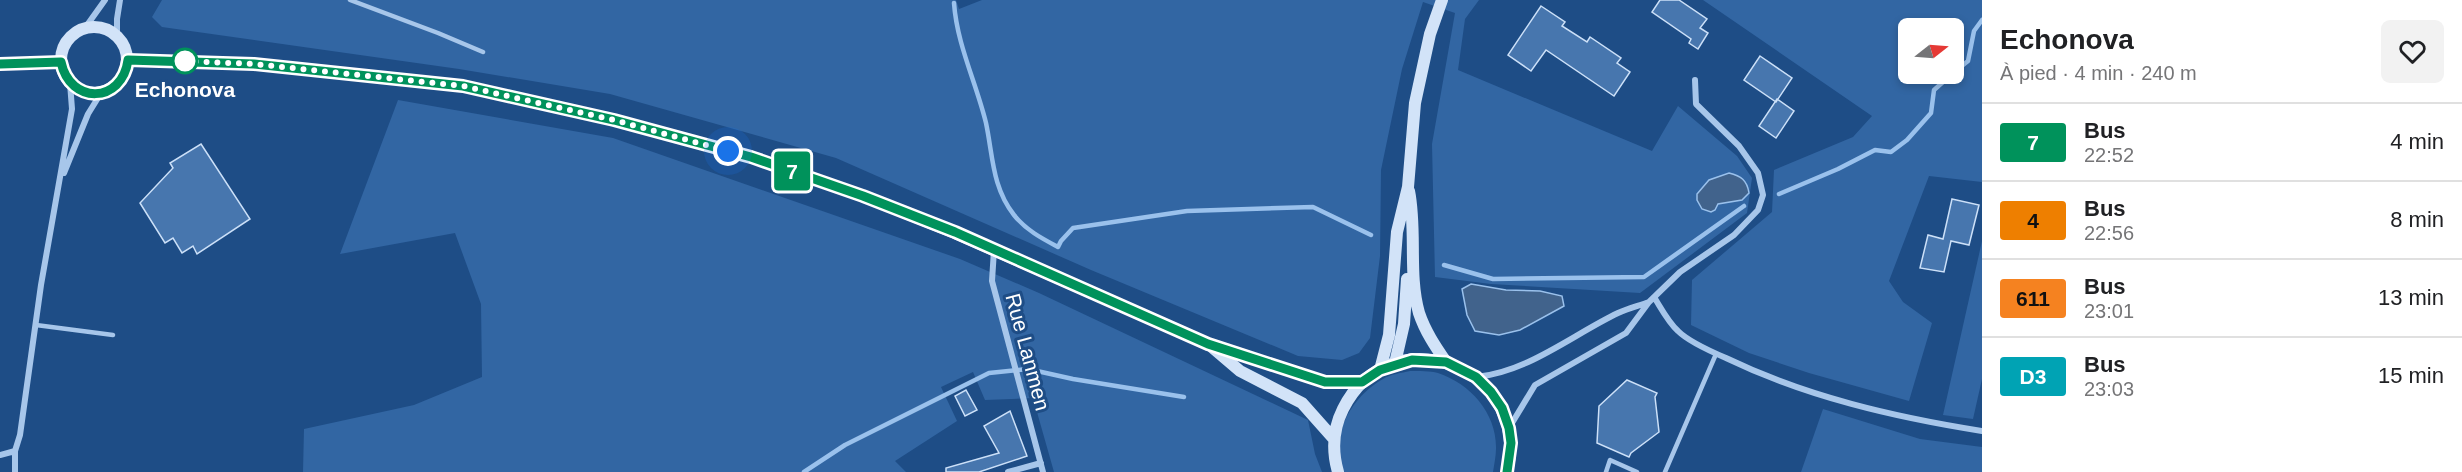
<!DOCTYPE html>
<html lang="fr">
<meta charset="utf-8">
<style>
:root{--surface:#fff;--page:#f2f2f2;--text:#202124;--muted:#757577;--line:#e0e0e0}
body{margin:0;font-family:Helvetica,sans-serif;background:var(--page);color:var(--text);height:100vh;display:flex;flex-direction:column;font-size:22px;white-space:nowrap}
*{box-sizing:border-box;margin:0}
p{font-size:20px;color:var(--muted)}
.icon{flex:none;width:33px;height:33px;fill:none;stroke:currentColor;stroke-width:2;stroke-linecap:round;stroke-linejoin:round}
.map{position:relative;flex:1;overflow:hidden}
.details{display:flex;flex-direction:column;background:var(--surface);width:480px}
.details>*{flex:none}
.badge{padding:0 12px;border-radius:4px;font-size:21px;line-height:39px}
.needle{width:39px;rotate:73deg}
.tools{position:absolute;left:1898px;top:18px;display:grid;gap:12px}
.tools a{display:grid;place-items:center;width:66px;height:66px;border-radius:9px;background:var(--surface);box-shadow:0 3px 9px #0003;font-size:30px}
.you{position:absolute;width:30px;height:30px;margin:-15px;border:4px solid #fff;border-radius:50%;background:#1a73e8;box-shadow:0 0 0 9px #1a73e833}
.map>.badge{position:absolute;translate:-50% -50%;box-shadow:0 0 0 3px #fff}
.round{display:grid;place-items:center;flex:none;width:63px;height:63px;border-radius:9px;background:var(--page)}
.headline{display:flex;align-items:center;justify-content:space-between;height:102px;padding:0 18px}
h1{font-size:28px;font-weight:600;line-height:45px}
ul{padding:0;list-style:none}
li{display:flex;align-items:center;gap:18px;height:78px;padding:0 18px;border-top:2px solid var(--line)}
li div{flex:1}
li b{display:block;font-size:22px}
li em{font-style:normal}
li .badge{min-width:66px;font-weight:700;text-align:center}
main{display:flex;flex:1;min-height:0}
.map>svg:first-child{display:block}
</style>
<main>
<div class="map">
<svg width="1982" height="472" viewBox="0 0 1982 472">
<rect width="100%" height="100%" fill="#1e4d86"/>
<path fill="#3266a3" fill-rule="evenodd" d="M 162,0 L 956,0 L 959,9 L 982,0 L 1479,0 L 1465,19 L 1458,70 L 1652,151 L 1678,106 L 1737,156 L 1752,178 L 1747,213 L 1640,293 L 1491,284 L 1435,277 L 1432,144 L 1455,13 L 1423,2 L 1402,69 L 1381,170 L 1380,256 L 1370,338 L 1359,353 L 1342,360 L 1298,356 L 1091,270 L 836,158 L 610,94 L 459,69 L 162,27 L 152,17 Z
M 1703,0 L 1982,0 L 1982,182 L 1929,176 L 1889,281 L 1903,302 L 1932,323 L 1909,401 L 1809,373 L 1749,353 L 1691,325 L 1692,280 L 1772,212 L 1774,170 L 1853,137 L 1872,116 ZM 1908,28 L 1953,28 L 1953,74 L 1908,74 Z
M 398,100 L 613,138 L 960,259 L 1039,293 L 1308,420 L 1315,454 L 1322,472 L 1054,472 L 1033,398 L 985,400 L 973,372 L 941,387 L 957,421 L 895,461 L 906,472 L 303,472 L 304,429 L 414,405 L 482,377 L 481,304 L 455,233 L 340,254 Z
M 1982,241 L 1982,379 L 1973,419 L 1943,415 Z
M 1410,371 C 1419,371 1430,371 1438,373 C 1471,384 1497,414 1496,449 C 1496,456 1494,465 1493,472 L 1343,472 C 1329,436 1351,397 1383,379 C 1391,374 1401,373 1410,371 Z
M 1823,409 L 1920,439 L 1982,447 L 1982,472 L 1801,472 Z"/>
<path fill="#41638c" stroke="#9ac1ec" stroke-width="1.5" d="M 1729,173 C 1741,176 1747,180 1749,193 L 1742,200 L 1718,204 L 1715,210 L 1711,212 L 1702,209 L 1697,200 L 1697,194 L 1709,180 Z
M 1471,284 L 1506,290 L 1540,291 L 1562,296 L 1564,306 L 1520,330 L 1499,335 L 1475,331 L 1467,315 L 1462,289 Z"/>
<g fill="none" stroke-linecap="round" stroke-linejoin="round">
<path stroke="#9ac1ec" stroke-width="4.5" d="M 954,3 C 957,45 976,82 986,123 C 993,156 992,187 1014,215 C 1026,230 1041,238 1058,247 L 1061,241 L 1073,228 L 1187,211 L 1313,207 L 1371,235
M 1953,73 L 1968,61 L 1974,31 L 1982,20
M 1779,194 L 1838,169 L 1875,150 L 1891,152 L 1907,140 L 1931,113 L 1934,90 L 1952,74
M 1444,265 L 1493,279 L 1644,277 L 1744,206
M 804,472 L 845,445 L 989,373 L 1028,369 L 1073,379 L 1184,397"/>
</g>
<path fill="#4776ae" stroke="#cce0f8" stroke-width="1.5" d="M 1660,0 L 1679,0 L 1707,19 L 1700,28 L 1708,33 L 1698,49 L 1689,43 L 1691,39 L 1652,12 Z
M 1541,6 L 1565,22 L 1562,26 L 1587,42 L 1590,37 L 1621,58 L 1617,63 L 1630,72 L 1614,96 L 1546,50 L 1531,71 L 1508,55 Z
M 1760,56 L 1792,78 L 1776,102 L 1744,80 Z
M 1777,99 L 1794,111 L 1776,138 L 1759,126 Z
M 201,144 L 250,219 L 197,254 L 193,246 L 182,253 L 173,238 L 165,243 L 140,203 L 173,168 L 170,163 Z
M 1952,199 L 1979,205 L 1969,245 L 1951,241 L 1944,272 L 1920,268 L 1928,235 L 1943,239 Z
M 1627,380 L 1657,393 L 1655,397 L 1659,432 L 1631,453 L 1629,457 L 1597,443 L 1599,406 Z
M 966,390 L 977,410 L 965,416 L 955,396 Z
M 1010,411 L 1027,456 L 979,472 L 946,472 L 946,468 L 999,453 L 984,426 Z"/>
<g fill="none" stroke-linecap="round" stroke-linejoin="round">
<path stroke="#a7c6ea" stroke-width="4.5" d="M 350,0 L 438,33 L 483,52
M 36,325 L 113,335
M 1606,472 L 1610,460 L 1637,472
M 1665,472 L 1716,354"/>
<path stroke="#a7c6ea" stroke-width="6" d="M 85,28 L 105,0
M 117,36 L 117,19 L 120,0
M 64,173 L 88,114 L 101,93
M 994,250 L 992,281 L 1043,472
M 1654,297 C 1661,308 1668,322 1678,331 C 1688,341 1712,352 1726,358 C 1807,397 1894,417 1982,431
M 1476,377 C 1528,372 1572,335 1618,313 C 1628,308 1638,306 1649,302
M 1509,428 L 1535,385 L 1626,333 L 1649,302 L 1680,272 L 1734,235 L 1758,210 L 1763,195 L 1758,173 L 1739,146 L 1696,104 L 1695,80
M 0,455 L 15,451
M 15,472 L 15,451 L 20,435 L 41,285 L 72,109 L 70,83
M 1008,472 L 1041,463"/>
<path stroke="#d2e3f8" stroke-width="12" d="M61 60a33 33 0 1 1 66 0a33 33 0 1 1-66 0Z
M 128,60 L 254,64 L 463,86 L 614,120 L 751,157 L 863,196 L 955,233 L 1208,344 L 1325,382 L 1362,382
M 0,64 L 61,62
M 1409,191 C 1417,231 1408,274 1419,313 C 1425,331 1435,346 1446,362
M 1213,348 L 1240,371 L 1302,403 L 1334,439
M 1395,363 L 1404,324 L 1407,279
M 1380,370 L 1389,335 L 1397,232 L 1408,187 L 1415,103 L 1430,34 L 1442,0
M 1338,472 C 1332,451 1333,429 1343,409 C 1391,313 1533,368 1507,472"/>
</g>
<g fill="none" stroke-linecap="round" stroke-linejoin="round">
<g stroke="#fff" stroke-width="14">
<path id="line" d="M 0,64 L 61,62 C 70,105 122,104 128,60 L 254,64 L 463,86 L 614,120 L 751,157 L 863,196 L 955,232 L 1208,344 L 1325,382 L 1362,382 L 1380,370 L 1412,360 L 1446,362 L 1476,377 L 1491,392 L 1502,408 L 1509,428 L 1511,443 L 1507,472"/>
</g>
<use href="#line" stroke="#00925b" stroke-width="9"/>
<path stroke="#fff" stroke-width="6" stroke-dasharray="0 10.8" d="M 185,61 L 254,64 L 463,86 L 614,120 L 728,151"/>
</g>
<circle fill="#fff" stroke="#00925b" stroke-width="3" cx="185" cy="61" r="12"/>
<g text-anchor="middle" dominant-baseline="central" stroke-width="6" stroke-linejoin="round" paint-order="stroke">
<g font-size="21" font-weight="bold" fill="#fff" stroke="#1e4d86">
<text x="185" y="89">Echonova</text>
</g>
<g font-size="21" fill="#fff" stroke="#1e4d86">
<text transform="translate(1028 352) rotate(75)">Rue Lanmen</text>
</g>
</g>
</svg>
<div class="tools">
<a><svg class="needle" viewBox="-14 -14 28 28"><path d="M0-13l5 13h-10z" fill="#e53935"/><path d="M0 13l5-13h-10z" fill="#757577"/></svg></a>
</div>
<div class="you" style="left:728px;top:151px"></div>
<b class="badge" style="left:792px;top:171px;background:#00925b;color:#fff">7</b>
</div>
<section class="details">
<div class="headline"><div><h1>Echonova</h1><p>À pied · 4 min · 240 m</p></div><a class="round"><svg class="icon" aria-label="heart" viewBox="0 0 24 24"><path d="M12 20l-8-8c-3-5 5-10 8-4 3-6 11-1 8 4z"/></svg></a></div>
<ul>
<li><span class="badge" style="background:#00925b;color:#fff">7</span><div><b>Bus</b><p>22:52</p></div><em>4 min</em></li>
<li><span class="badge" style="background:#ee7f00;color:#111">4</span><div><b>Bus</b><p>22:56</p></div><em>8 min</em></li>
<li><span class="badge" style="background:#f58220;color:#111">611</span><div><b>Bus</b><p>23:01</p></div><em>13 min</em></li>
<li><span class="badge" style="background:#00a3b4;color:#fff">D3</span><div><b>Bus</b><p>23:03</p></div><em>15 min</em></li>
</ul>
</section>
</main>
